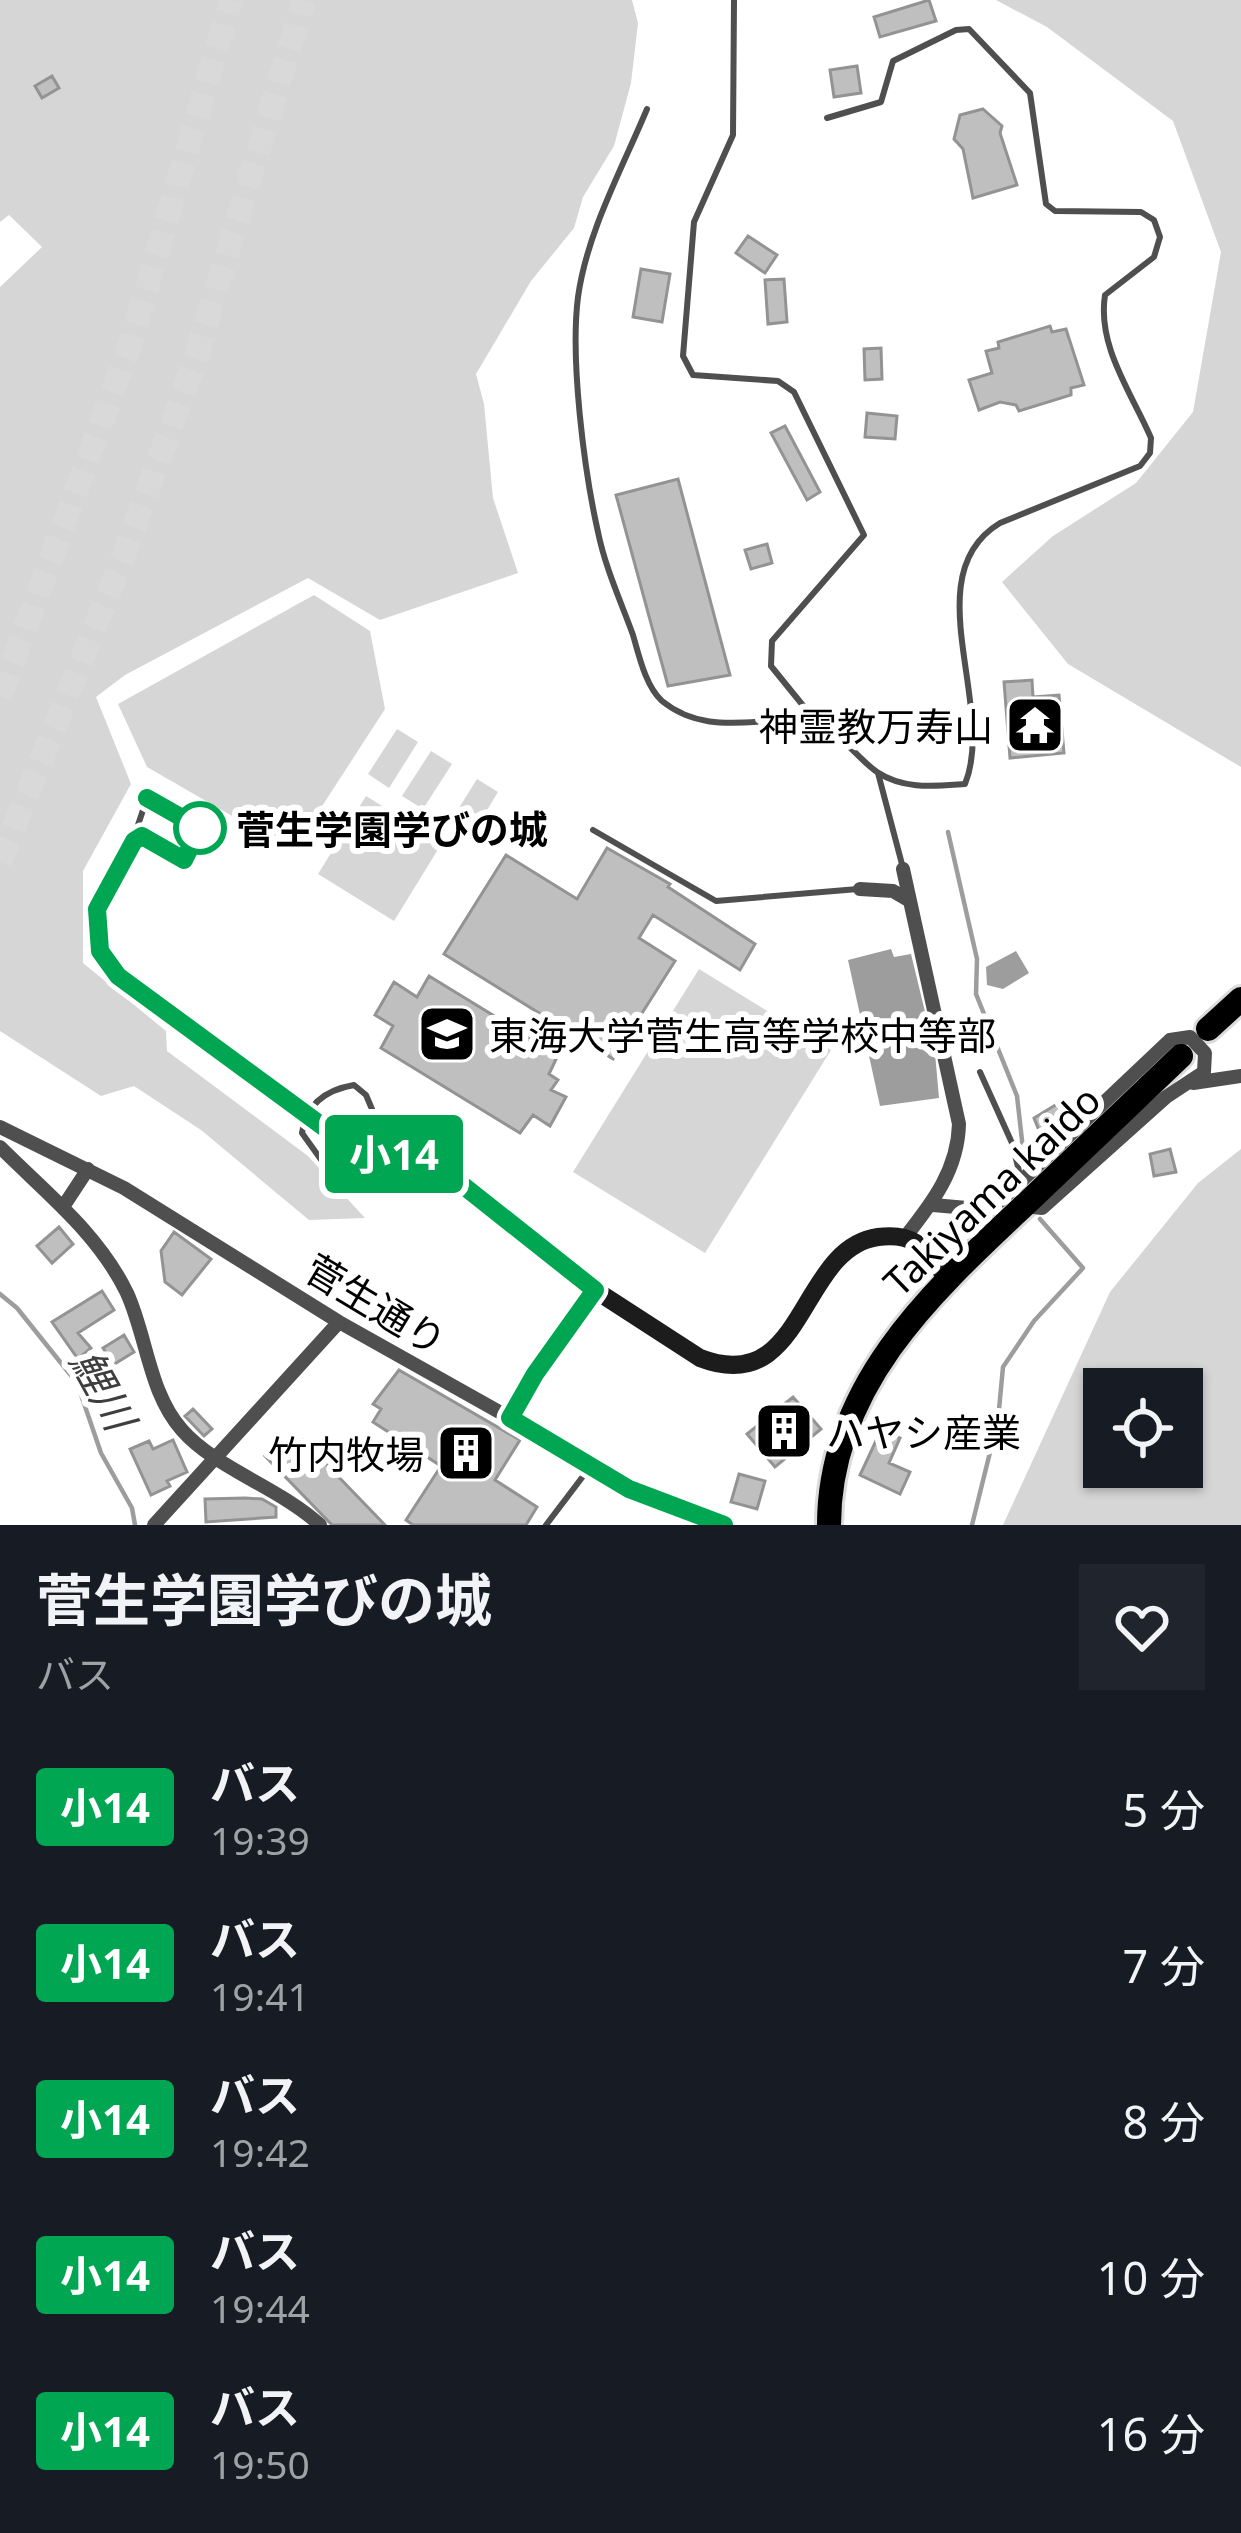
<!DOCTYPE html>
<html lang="ja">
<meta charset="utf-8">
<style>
:root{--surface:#171b24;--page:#20242c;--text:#f1f3f6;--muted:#9ea1a6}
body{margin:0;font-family:"Noto Sans","Noto Sans JP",sans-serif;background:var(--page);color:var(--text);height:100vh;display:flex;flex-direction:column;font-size:45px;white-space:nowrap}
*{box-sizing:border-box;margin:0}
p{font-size:39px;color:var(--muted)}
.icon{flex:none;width:66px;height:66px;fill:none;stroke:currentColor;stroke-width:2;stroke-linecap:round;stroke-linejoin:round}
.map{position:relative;height:1525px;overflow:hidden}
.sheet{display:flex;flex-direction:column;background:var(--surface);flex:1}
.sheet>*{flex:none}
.badge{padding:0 24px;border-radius:9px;font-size:42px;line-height:78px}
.fabs{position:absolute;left:1083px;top:1368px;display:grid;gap:24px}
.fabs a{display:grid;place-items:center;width:120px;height:120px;border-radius:0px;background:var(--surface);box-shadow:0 3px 9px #0004;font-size:60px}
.map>.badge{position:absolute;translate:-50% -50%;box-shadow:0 0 0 6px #fff}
.round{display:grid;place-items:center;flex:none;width:126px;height:126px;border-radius:0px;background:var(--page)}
.headline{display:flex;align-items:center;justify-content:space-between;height:204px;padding:0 36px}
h1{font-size:57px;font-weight:700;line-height:90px}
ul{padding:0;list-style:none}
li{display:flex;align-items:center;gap:36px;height:156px;padding:0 36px}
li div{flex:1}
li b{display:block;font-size:45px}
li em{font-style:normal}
li .badge{min-width:132px;font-weight:700;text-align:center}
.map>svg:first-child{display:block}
</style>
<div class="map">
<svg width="1241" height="1525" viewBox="0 0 1241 1525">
<rect width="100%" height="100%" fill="#fff"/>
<path fill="#d6d6d6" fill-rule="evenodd" d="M 0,0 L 632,0 L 638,23 L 631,83 L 614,146 L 583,197 L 574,228 L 531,281 L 476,374 L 484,404 L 493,498 L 518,573 L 380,620 L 308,578 L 125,675 L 96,697 L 131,784 L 83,871 L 83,963 L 166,1031 L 167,1051 L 308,1156 L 365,1218 L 309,1220 L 201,1130 L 134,1086 L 101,1096 L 0,1031 L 0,287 L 42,247 L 9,215 L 0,222 Z
M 996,0 L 1241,0 L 1241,767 L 1068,664 L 1002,582 L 1053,536 L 1136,483 L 1193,412 L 1221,252 L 1173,121 L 1047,27 Z
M 314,595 L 370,631 L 385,709 L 293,851 L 147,767 L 118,704 Z
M 397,729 L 418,742 L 389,788 L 368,774 Z
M 431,751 L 452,764 L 423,809 L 402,796 Z
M 477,779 L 498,792 L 470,838 L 449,824 Z
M 366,796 L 442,843 L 394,921 L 318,874 Z
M 699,969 L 831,1050 L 705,1253 L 573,1172 Z
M 1241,1149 L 1241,1525 L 1003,1525 L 1110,1292 L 1198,1183 ZM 1104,1389 L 1182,1389 L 1182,1467 L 1104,1467 Z"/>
<path fill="#9d9d9d" d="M 891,949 L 894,957 L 911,954 L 935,1053 L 939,1098 L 880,1106 L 848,960 Z
M 1016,951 L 1029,973 L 1003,989 L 987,985 L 986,967 Z"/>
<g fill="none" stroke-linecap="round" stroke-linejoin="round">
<path stroke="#9d9d9d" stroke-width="4.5" d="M 948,832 L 977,959 L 976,994 L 1017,1096 L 1025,1167
M 0,1294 L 17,1308 L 77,1383 L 101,1453 L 132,1508 L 135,1525
M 972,1525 L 998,1420 L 1003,1367 L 1034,1321 L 1083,1268 L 1040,1219"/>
</g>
<path fill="#bfbfbf" stroke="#939393" stroke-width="3" d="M 929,0 L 936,21 L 880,37 L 874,17 Z
M 857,66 L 861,93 L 834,97 L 830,70 Z
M 52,76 L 59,88 L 42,98 L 35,86 Z
M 983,109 L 1002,126 L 1000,133 L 1017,185 L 973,198 L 963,149 L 954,139 L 960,115 Z
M 748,236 L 777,255 L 765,273 L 736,253 Z
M 641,269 L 670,274 L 662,322 L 633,317 Z
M 784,279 L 787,322 L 768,324 L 765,280 Z
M 1050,326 L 1052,332 L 1066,329 L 1084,385 L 1071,388 L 1071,395 L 1019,411 L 1016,405 L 1000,402 L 979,410 L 969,380 L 992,373 L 986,351 L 999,348 L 998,342 Z
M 881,348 L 882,379 L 865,380 L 864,349 Z
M 867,413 L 897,416 L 895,439 L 865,437 Z
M 785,426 L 820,492 L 807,500 L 771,433 Z
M 678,479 L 730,675 L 668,686 L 616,495 Z
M 767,544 L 772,563 L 751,569 L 745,550 Z
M 1032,680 L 1033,697 L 1059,695 L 1064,753 L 1010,758 L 1004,682 Z
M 607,848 L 670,884 L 668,887 L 755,944 L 740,970 L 653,915 L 639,938 L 675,961 L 613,1059 L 444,954 L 506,855 L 577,899 Z
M 429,976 L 558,1055 L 549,1074 L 558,1080 L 551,1090 L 566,1097 L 550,1126 L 533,1115 L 520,1133 L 381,1048 L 393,1026 L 375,1015 L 394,982 L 417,997 Z
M 1057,1104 L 1067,1122 L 1040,1133 L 1034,1118 Z
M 1170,1149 L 1176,1172 L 1154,1176 L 1150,1154 Z
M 59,1227 L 73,1244 L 52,1263 L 37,1246 Z
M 174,1232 L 211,1259 L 182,1295 L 165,1282 L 161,1251 Z
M 102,1291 L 114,1310 L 78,1333 L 91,1348 L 78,1359 L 52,1322 Z
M 124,1335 L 134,1352 L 113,1365 L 103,1348 Z
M 399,1370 L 520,1440 L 495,1480 L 537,1507 L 526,1525 L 413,1525 L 406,1520 L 441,1466 L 373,1422 L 381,1409 L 373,1404 Z
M 114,1371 L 121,1386 L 101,1395 L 94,1380 Z
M 793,1397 L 821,1429 L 775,1467 L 747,1434 Z
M 193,1409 L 212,1429 L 204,1436 L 185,1416 Z
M 881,1430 L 900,1438 L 889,1463 L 910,1472 L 900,1494 L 860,1475 Z
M 173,1440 L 187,1472 L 167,1481 L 170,1486 L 151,1495 L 130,1449 L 149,1441 L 153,1449 Z
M 303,1440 L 385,1525 L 332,1525 L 265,1456 L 274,1447 L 285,1458 Z
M 739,1474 L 765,1481 L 757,1509 L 731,1502 Z
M 245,1498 L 262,1499 L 276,1507 L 276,1517 L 206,1522 L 205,1499 Z"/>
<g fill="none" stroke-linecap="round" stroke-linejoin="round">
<path stroke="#d9d9d9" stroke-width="24" stroke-dasharray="24 12" stroke-linecap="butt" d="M 0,696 L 129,348 L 231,0
M 0,862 L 124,555 L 193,366 L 304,0"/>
<g stroke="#dbdbdb" stroke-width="30">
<path id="highway" d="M 1208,1029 L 1241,999
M 829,1525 C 829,1384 934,1290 1029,1201 C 1080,1153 1130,1104 1181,1056"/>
</g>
<path stroke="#4f4f4f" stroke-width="6" d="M 734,0 L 733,135 L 694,222 L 683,356 L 693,375 L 778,381 L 794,392 L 864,535 L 772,641 L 771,666 L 818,724
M 647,109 C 622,169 587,232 578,297 C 570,359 584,470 598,532 C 605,567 621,602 633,635 C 639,656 646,687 662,701 C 714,743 774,708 821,727 C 844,736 857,758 877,772 C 904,790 935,786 965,784 C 997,706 914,575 1000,523 L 1140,466 L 1150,453 L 1151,438 C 1131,392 1097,346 1105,295 L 1154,257 L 1160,237 L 1154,220 L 1141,212 L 1055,211 L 1046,204 L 1030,93 L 969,29 L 956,30 L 893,61 L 881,102 L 827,118
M 878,773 L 903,868
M 147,798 L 200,828 L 184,860 L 141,836 L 133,840 Z
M 593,830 L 716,901 L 858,889
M 980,1072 L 1012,1143 L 1021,1179
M 354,1085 L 366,1095 L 391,1154 L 365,1182 L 322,1161 L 302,1133 C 306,1104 325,1090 354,1085 Z
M 546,1525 L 587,1471"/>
<path stroke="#4f4f4f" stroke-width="14" d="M 903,869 L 959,1124 C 958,1169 933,1202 906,1236
M 860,889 L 893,891 L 910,901
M 1193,1083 L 1241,1076
M 0,1127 L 124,1188 L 339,1322 L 510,1418 L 589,1468 L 629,1489 L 724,1525
M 0,1147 C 46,1193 98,1233 127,1293 C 147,1337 149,1393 182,1430 C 215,1468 280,1488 320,1525
M 933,1205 L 967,1208 L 1000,1201 L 1170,1040 L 1190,1037 L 1205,1053 L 1204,1072 L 1166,1097 L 1042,1208 L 1026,1206
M 63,1207 L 88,1169
M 154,1525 L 339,1322"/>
<path stroke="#1c1c1c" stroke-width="18" d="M 133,840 C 108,885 74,931 118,976 L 330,1131 L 368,1149 L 406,1157 L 440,1171 L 595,1290 L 700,1358 C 806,1399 798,1248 878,1237 C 916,1232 925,1249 946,1277
M 510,1418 L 535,1374 L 595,1290"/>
<use href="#highway" stroke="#000" stroke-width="24"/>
</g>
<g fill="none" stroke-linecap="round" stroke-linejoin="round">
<g stroke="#fff" stroke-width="27">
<path id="line" d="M 147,798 L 200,828 L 184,860 L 142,836 L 134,841 L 97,909 L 100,951 L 118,976 L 329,1131 L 368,1150 L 421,1162 L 465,1187 L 595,1290 L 535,1374 L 510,1418 L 629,1489 L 724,1525"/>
</g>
<use href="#line" stroke="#00a651" stroke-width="18"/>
</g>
<defs>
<g id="temple-square" transform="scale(3)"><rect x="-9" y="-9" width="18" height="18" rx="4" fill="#000" stroke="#fff"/><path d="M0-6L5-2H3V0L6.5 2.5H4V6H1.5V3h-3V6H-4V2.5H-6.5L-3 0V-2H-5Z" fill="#fff"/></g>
<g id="school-square" transform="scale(3)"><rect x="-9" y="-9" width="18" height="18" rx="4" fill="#000" stroke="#fff"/><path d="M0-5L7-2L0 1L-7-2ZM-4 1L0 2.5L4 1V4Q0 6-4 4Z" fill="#fff"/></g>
<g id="building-square" transform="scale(3)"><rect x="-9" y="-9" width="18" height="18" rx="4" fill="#000" stroke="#fff"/><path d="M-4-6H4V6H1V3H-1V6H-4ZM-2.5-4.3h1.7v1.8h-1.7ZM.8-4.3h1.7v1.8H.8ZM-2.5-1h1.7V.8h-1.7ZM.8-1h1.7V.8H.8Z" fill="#fff"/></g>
</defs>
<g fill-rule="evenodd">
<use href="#temple-square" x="1035" y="725"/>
<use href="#school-square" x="447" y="1034"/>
<use href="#building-square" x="784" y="1431"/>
<use href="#building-square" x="466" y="1453"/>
</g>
<circle fill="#fff" stroke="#00a651" stroke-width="6" cx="200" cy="828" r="24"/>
<g text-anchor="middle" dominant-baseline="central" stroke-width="12" stroke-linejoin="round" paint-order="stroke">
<g font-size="39" fill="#000" stroke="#fff" text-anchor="end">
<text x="993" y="725">神霊教万寿山</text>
<text x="489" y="1034" text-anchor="start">東海大学菅生高等学校中等部</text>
<text x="826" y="1431" text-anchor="start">ハヤシ産業</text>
<text x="424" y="1453">竹内牧場</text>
</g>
<g font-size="39" font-weight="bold" fill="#000" stroke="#fff" text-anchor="start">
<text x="236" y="828">菅生学園学びの城</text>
</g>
<g font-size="39" fill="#000" stroke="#fff">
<text transform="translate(991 1190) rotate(-44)">Takiyama kaido</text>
<text transform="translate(376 1304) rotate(31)">菅生通り</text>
</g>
<g font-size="42" font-style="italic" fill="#3e3e3e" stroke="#fff">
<text transform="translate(104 1389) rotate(61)">鯉川</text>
</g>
</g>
</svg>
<div class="fabs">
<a><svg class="icon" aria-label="locate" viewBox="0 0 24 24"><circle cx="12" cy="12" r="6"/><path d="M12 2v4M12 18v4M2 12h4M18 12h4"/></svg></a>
</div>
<b class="badge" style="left:394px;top:1154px;background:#00a651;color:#fff">小14</b>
</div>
<section class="sheet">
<div class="headline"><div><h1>菅生学園学びの城</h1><p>バス</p></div><a class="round"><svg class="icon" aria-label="heart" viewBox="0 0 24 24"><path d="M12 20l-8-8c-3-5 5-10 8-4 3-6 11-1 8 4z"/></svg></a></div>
<ul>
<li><span class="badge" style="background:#00a651;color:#fff">小14</span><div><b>バス</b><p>19:39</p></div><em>5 分</em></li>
<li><span class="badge" style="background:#00a651;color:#fff">小14</span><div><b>バス</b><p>19:41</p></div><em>7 分</em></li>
<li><span class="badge" style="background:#00a651;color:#fff">小14</span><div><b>バス</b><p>19:42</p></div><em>8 分</em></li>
<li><span class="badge" style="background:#00a651;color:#fff">小14</span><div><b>バス</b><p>19:44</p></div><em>10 分</em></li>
<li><span class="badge" style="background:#00a651;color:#fff">小14</span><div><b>バス</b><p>19:50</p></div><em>16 分</em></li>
</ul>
</section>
